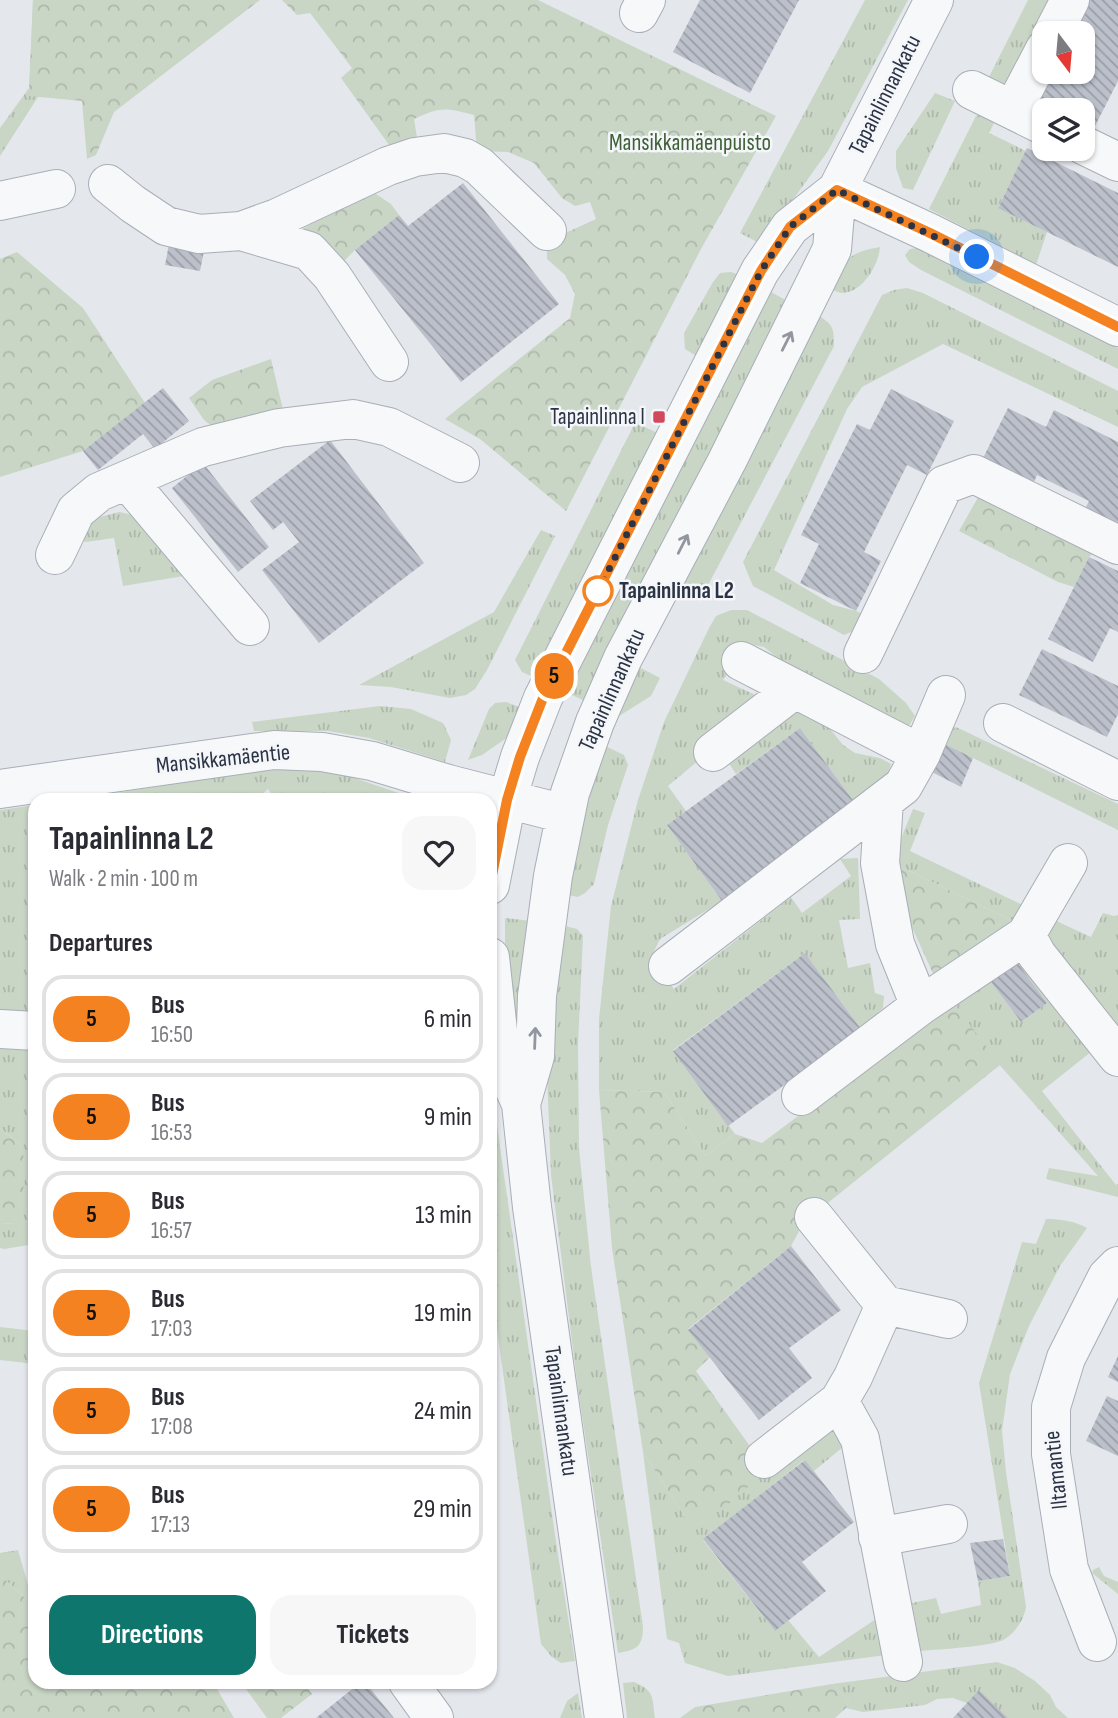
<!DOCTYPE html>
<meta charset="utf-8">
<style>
:root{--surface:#fff;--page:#f7f7f7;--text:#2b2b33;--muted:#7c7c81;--line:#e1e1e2;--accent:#0f766e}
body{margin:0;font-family:"Sofia Sans Condensed",sans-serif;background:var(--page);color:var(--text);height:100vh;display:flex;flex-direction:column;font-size:26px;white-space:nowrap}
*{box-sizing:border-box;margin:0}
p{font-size:23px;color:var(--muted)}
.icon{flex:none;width:38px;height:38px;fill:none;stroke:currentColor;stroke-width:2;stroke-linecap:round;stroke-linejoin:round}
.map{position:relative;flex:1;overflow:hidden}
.side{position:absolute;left:28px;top:793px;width:469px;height:896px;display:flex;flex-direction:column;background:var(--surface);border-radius:21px;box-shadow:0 2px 5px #0004}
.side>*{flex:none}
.badge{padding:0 14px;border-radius:23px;font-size:24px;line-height:46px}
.needle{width:46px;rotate:164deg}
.buttons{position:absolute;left:1032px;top:21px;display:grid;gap:14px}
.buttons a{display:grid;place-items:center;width:63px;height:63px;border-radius:14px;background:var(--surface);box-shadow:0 2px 5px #0004;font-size:35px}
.you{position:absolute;width:35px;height:35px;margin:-18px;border:5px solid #fff;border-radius:50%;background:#1a73e8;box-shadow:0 0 0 10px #1a73e833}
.map>.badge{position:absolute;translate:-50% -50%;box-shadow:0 0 0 4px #fff}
h2{padding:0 21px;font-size:26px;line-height:63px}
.round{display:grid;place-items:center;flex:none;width:74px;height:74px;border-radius:21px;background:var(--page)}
.overview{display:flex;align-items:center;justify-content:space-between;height:119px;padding:0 21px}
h1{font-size:33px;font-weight:700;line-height:52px}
.primary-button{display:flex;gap:14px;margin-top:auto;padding:14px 21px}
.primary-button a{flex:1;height:80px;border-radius:21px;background:var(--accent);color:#fff;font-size:28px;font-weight:700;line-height:80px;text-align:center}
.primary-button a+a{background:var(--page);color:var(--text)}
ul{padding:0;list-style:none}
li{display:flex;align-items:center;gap:21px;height:88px;margin:0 14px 10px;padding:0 7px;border:4px solid var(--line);border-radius:21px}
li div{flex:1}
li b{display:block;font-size:26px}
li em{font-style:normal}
li .badge{min-width:77px;font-weight:700;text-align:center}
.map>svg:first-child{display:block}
</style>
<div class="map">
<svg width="1118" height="1718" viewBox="0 0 1118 1718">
<defs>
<pattern id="grass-tufts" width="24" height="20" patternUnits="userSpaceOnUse" patternTransform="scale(1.75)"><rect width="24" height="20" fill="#c9d6c5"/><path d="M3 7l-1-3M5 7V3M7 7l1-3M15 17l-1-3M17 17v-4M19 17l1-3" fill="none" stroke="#adb8ab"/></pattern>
<pattern id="forest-crowns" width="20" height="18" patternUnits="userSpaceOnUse" patternTransform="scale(1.75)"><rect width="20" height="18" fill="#c9d6c5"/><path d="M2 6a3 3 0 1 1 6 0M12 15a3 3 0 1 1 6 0" fill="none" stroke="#adb8ab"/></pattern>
<pattern id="building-back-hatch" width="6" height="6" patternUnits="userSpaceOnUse" patternTransform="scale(1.75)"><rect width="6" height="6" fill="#bbc0ca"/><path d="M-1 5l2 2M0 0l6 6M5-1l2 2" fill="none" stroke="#989da6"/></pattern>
</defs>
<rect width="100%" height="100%" fill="#e4e7ec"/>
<path fill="url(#grass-tufts)" d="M 33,0 L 52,93 L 38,97 L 0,156 L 0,128 L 29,88 Z
M 865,0 L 908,0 L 828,151 L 761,244 L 740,233 Z
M 1028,0 L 1062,0 L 1007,96 L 989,77 Z
M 935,93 L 955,101 L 913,190 L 903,188 L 896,168 L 896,151 Z
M 984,113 L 998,115 L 989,133 L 1026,151 L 998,207 L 1047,232 L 1036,265 L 929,209 L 976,116 Z
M 880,247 C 879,264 863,292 843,293 C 840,293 836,291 832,290 C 845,260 846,253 880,247 Z
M 916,248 L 935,256 L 1118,348 L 1118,369 L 921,270 L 909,262 L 905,255 L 910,249 Z
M 731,272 L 745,277 L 703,360 L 685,349 L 684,333 L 713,282 L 720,273 Z
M 907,288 L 923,293 L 1118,391 L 1118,427 L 943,344 L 862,387 L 847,409 L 774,570 L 833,605 L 856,611 L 870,617 L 860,628 L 844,635 L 753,586 L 743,562 L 882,295 L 894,290 Z
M 769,291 L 791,303 L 587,702 L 563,691 Z
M 818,315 C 833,325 834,327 834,346 L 706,589 L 696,595 L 678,586 Z
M 635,423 L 665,436 L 538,679 L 522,672 L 515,660 Z
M 119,512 L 133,515 L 184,576 L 123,586 L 114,538 L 86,542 L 78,539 L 89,520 Z
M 541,530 L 555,536 L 487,670 L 475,689 L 466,695 L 450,698 L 391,687 L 359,685 L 494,612 Z
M 731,610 L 747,610 L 879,679 L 906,703 L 915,716 L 907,729 L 793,670 L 764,647 L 749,644 L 723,680 L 762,698 L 705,755 L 668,786 L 686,811 L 667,825 L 722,901 L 660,939 L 650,959 L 674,989 L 791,897 L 802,913 L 851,876 L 840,859 L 858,858 L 860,919 L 839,920 L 848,968 L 870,963 L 875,993 L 884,996 L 883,1008 L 861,1029 L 805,953 L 673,1050 L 735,1134 L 706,1156 L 664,1092 L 599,1090 L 599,1019 L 611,906 L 638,800 L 664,722 L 709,628 L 716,616 Z
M 635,665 L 660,678 L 651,696 L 619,716 L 615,713 Z
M 506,702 L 522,708 L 508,737 L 482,755 L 468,760 L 489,709 L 495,703 Z
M 380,706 L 411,709 L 443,723 L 451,740 L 445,762 L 369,738 L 328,731 L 254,731 L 252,722 Z
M 782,707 L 815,710 L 843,745 L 855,753 L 880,758 L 891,764 L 887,777 L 855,803 L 800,728 L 736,774 L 722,753 Z
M 956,727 L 1118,804 L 1118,830 L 943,743 L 944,731 Z
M 603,745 L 624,755 L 628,765 L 608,825 L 594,884 L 585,893 L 578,897 L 563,894 L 565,878 Z
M 275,770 L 311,770 L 346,775 L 419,800 L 276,800 L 268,789 L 255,800 L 73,800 C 140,790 207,776 275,770 Z
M 35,805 L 35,974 L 33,982 L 35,1019 L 0,1017 L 0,810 Z
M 913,809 L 925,813 L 910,851 L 1029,908 L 1021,925 L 899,866 L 896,851 Z
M 1103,913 L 1114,916 L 1118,915 L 1118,1031 L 1041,938 L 1052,919 L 1091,937 Z
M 505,918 L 531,921 L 520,1057 L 505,990 Z
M 557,924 L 577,929 L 583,936 L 578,1045 L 579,1148 L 591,1267 L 643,1627 C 643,1647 636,1650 618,1653 L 578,1389 L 551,1175 L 547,1074 Z
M 1014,958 L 1027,959 L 1097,1047 L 1042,1091 L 1116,1185 L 1118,1184 L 1118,1197 L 1046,1179 L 1049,1168 L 1098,1176 L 996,1061 L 952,1001 L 988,978 L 1021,1022 L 1047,1003 Z
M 0,1041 L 35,1042 L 35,1244 L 4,1249 L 0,1248 L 0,1224 L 16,1223 L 22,1146 L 0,1128 Z
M 490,1076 L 556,1542 L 575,1661 L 561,1663 L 552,1657 L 541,1644 L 490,1280 Z
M 1046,1219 C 1060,1219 1075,1221 1087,1228 L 1060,1266 L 1029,1326 L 1010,1374 L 1002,1431 L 1006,1472 L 1026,1607 C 1024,1619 1016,1632 1005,1639 C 991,1647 940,1649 921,1651 L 912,1603 L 936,1598 L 941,1614 L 981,1605 L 978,1581 L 1010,1576 L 979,1383 L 1022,1242 L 1036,1244 Z
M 0,1327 L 35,1331 L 35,1364 L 0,1360 Z
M 829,1425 L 836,1433 L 843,1447 L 814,1471 L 804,1460 L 703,1540 L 774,1630 L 788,1620 L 819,1657 L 882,1615 L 886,1655 L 728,1676 L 685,1663 L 679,1643 L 667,1639 L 643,1452 L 685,1517 L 767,1470 Z
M 18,1550 L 34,1606 L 0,1575 L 0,1553 Z
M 1099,1567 L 1104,1576 L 1118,1582 L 1118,1594 L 1092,1573 L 1093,1570 Z
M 997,1662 L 1015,1668 L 1035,1681 L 1050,1695 L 1056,1707 L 1068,1718 L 1008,1718 L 953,1698 L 937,1699 L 925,1705 L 863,1712 L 846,1708 L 849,1701 L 832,1684 Z
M 634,1682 C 655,1691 652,1697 655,1718 L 627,1718 L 623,1683 Z
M 578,1693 L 582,1718 L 560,1718 L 567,1701 Z"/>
<path fill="url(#forest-crowns)" d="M 33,0 L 260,0 L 114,112 L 96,155 L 87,159 L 82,101 L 29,96 Z
M 282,0 L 538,0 L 776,116 L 701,249 L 566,511 L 480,439 L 445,419 L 570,318 L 575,294 L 565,275 L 547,259 L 547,244 L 561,235 L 596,219 L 590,202 L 575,206 L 562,198 L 534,163 L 508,152 L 477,151 L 474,115 C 446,108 441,106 414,119 L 418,144 L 392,149 L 341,78 L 352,68 L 310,13 L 297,15 Z
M 376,194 L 391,204 L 399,215 L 355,250 L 339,266 L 295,233 L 361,196 Z
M 17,252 L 83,308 L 145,403 L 83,451 L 0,477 L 0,259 Z
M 271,359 L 285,418 L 218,431 L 204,420 L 189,398 L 212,380 Z
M 981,492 L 1097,549 L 1089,557 L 1074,587 L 1058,582 L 959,531 Z
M 899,866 L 1021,925 L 935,978 L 907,916 Z
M 952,1001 L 1000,1065 L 804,1222 L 791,1246 L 688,1329 L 710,1357 L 696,1371 L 767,1470 L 724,1508 L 685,1517 L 643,1452 L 612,1248 L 599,1090 L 664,1092 L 706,1156 L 735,1134 L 762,1143 Z
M 0,1128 L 22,1146 L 26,1175 L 16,1223 L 0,1224 Z
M 0,1575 L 35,1607 L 35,1682 L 213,1682 L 234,1718 L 0,1718 Z
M 241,1682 L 303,1682 L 312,1694 L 281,1718 L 267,1718 Z
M 832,1684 L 849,1701 L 846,1708 L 835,1718 L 680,1718 L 695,1707 Z"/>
<path fill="url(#building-back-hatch)" d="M 700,0 L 799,0 L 750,93 L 673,52 Z
M 1079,0 L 1118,0 L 1118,81 L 1092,132 L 1083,127 L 1083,110 L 1051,110 L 1028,99 L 1045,72 L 1083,72 L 1083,33 L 1062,33 Z
M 1027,148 L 1118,193 L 1118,267 L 998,208 Z
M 463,183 L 559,304 L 461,382 L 355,250 L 399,215 L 408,226 Z
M 169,244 L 204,251 L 200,271 L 165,265 Z
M 163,388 L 189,421 L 155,449 L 143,434 L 98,470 L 83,451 Z
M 891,389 L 954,421 L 927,475 L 907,465 L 864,552 L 881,561 L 856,611 L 800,583 L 819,544 L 801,535 L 857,424 L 870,430 Z
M 1008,408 L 1046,427 L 1054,410 L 1118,442 L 1118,535 L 1081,517 L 1089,501 L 1037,475 L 1031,489 L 980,464 Z
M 330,440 L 424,563 L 319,643 L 262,570 L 299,542 L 283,522 L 273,530 L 250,501 Z
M 203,463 L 269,547 L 238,572 L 172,488 Z
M 1089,557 L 1118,571 L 1118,632 L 1110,628 L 1093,662 L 1048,639 Z
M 1042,649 L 1118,686 L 1118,714 L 1107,737 L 1019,695 Z
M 800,728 L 855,803 L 722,901 L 667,825 Z
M 943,743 L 973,758 L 961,787 L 930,771 Z
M 805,953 L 861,1029 L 728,1126 L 673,1051 Z
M 1014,958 L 1047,1003 L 1021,1022 L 988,978 Z
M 791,1246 L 841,1310 L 789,1348 L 812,1378 L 759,1420 L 688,1330 Z
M 1118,1356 L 1118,1382 L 1108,1377 Z
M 1107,1396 L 1118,1401 L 1118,1456 L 1086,1441 Z
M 805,1460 L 854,1522 L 802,1562 L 826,1591 L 775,1631 L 703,1539 Z
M 1003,1539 L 1010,1576 L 978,1581 L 970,1543 Z
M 361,1682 L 365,1682 L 394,1718 L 316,1718 Z
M 979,1690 L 1008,1718 L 953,1718 Z"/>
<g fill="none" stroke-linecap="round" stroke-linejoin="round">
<g stroke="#a9aeb7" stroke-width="40">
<path id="minor" d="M 639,13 L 646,0
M 1053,33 L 1070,0
M 972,90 L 1045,126
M 1013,110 L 1045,49
M 1083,145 L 1118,162
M 108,184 L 133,204 L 166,226 L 199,234 L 241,231 L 277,218 L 388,166 L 415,157 L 444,153 L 465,158 L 479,166 L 547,231
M 837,190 L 930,233 L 1118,327
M 0,201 L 56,189
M 241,231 L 309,251 L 332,276 L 389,362
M 127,480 L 250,626
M 55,555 L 76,511 L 99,492 L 203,447 L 279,428 L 353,419 L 389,427 L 460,463
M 863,654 L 944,485 L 974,474 L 1118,545
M 741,661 L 921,754
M 1003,723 L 1118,781
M 713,752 L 795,689
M 0,789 L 274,750 L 322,752 L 372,761 L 448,784 L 565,814
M 884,801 L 880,863 L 895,944 L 920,1006 L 1026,935 L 1068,863
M 490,885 L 507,800 L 520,757 L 543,698 L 760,271 L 790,227 L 837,190
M 1026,935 L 1037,955 L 1118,1057
M 490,957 L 501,1059 L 521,1104 L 532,1207 L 604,1718
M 668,966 L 903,786 L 921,754 L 946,695
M 0,1029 L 35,1031
M 801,1096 L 920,1006
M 521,1104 L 535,1056 L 537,996 L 553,876 L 570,793 L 595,722 L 623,658 L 727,461 L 832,249 L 837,190 L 934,0
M 885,1305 L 948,1319
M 839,1401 L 860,1439 L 903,1662
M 764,1459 L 839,1401 L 853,1377 L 885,1305 L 814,1217
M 878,1537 L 948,1524
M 1097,1642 L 1069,1569 L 1051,1454 L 1051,1407 L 1066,1358 L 1107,1277 L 1118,1266
M 408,1682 L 434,1718"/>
</g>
<use href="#minor" stroke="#f7f8fa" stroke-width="38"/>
</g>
<defs><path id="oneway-shaft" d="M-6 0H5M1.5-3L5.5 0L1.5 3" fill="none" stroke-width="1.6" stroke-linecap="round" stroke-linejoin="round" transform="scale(1.75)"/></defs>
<g stroke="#9196a0">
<use href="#oneway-shaft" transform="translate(787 341) rotate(-63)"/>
<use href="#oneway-shaft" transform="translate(683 544) rotate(-63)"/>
<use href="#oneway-shaft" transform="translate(535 1038) rotate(-88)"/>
</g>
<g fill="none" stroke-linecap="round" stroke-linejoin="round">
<g stroke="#fff" stroke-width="16">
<path id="line" d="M 490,885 L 507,800 L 520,757 L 543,698 L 761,271 L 790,227 L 837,190 L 930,233 L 1118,327"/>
</g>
<use href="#line" stroke="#f58220" stroke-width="10"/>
<path stroke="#2b3445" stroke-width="7" stroke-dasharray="0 12.6" d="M 598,591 L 761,271 L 790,227 L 837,190 L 977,257"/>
</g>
<rect fill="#d1495b" stroke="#f4f6f9" stroke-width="2.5" x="652" y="410" width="14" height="14" rx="3.5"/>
<circle fill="#fff" stroke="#f58220" stroke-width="3.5" cx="598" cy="591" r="14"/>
<g text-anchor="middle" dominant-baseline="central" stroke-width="5" stroke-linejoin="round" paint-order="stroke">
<g font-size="23" fill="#2b3445" stroke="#f4f6f9">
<text transform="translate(885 95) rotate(-63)">Tapainlinnankatu</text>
<text transform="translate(612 690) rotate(-66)">Tapainlinnankatu</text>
<text transform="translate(223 759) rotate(-6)">Mansikkamäentie</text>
<text transform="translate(561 1411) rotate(82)">Tapainlinnankatu</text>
<text transform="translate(1056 1470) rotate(-96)">Iltamantie</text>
</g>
<g font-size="23" fill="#3f6138" stroke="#f4f6f9">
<text x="690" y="143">Mansikkamäenpuisto</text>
</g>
<g font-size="23" fill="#2b3445" stroke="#f4f6f9" text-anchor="end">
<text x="645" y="417">Tapainlinna I</text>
</g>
<g font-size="23" font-weight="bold" fill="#2b3445" stroke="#f4f6f9" text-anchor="start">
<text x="619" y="591">Tapainlinna L2</text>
</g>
</g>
</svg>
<div class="buttons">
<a><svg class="needle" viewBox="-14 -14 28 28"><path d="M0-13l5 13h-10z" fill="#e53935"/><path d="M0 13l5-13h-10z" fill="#7c7c81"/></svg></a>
<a><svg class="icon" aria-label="layers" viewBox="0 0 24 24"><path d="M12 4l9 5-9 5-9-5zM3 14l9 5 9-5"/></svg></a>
</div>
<div class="you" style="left:977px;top:257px"></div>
<b class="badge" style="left:554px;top:676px;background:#f58220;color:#111">5</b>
<section class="side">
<div class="overview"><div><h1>Tapainlinna L2</h1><p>Walk · 2 min · 100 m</p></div><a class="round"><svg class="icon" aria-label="heart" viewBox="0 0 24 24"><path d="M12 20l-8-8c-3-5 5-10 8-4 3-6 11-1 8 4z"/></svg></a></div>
<h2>Departures</h2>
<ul>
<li><span class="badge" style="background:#f58220;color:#111">5</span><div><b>Bus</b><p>16:50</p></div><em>6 min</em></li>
<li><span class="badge" style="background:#f58220;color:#111">5</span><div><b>Bus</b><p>16:53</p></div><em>9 min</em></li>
<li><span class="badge" style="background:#f58220;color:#111">5</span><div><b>Bus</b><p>16:57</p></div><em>13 min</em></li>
<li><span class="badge" style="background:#f58220;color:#111">5</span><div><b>Bus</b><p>17:03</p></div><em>19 min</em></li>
<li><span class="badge" style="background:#f58220;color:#111">5</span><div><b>Bus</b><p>17:08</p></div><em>24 min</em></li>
<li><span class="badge" style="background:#f58220;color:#111">5</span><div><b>Bus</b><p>17:13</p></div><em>29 min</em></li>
</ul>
<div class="primary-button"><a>Directions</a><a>Tickets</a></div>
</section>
</div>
